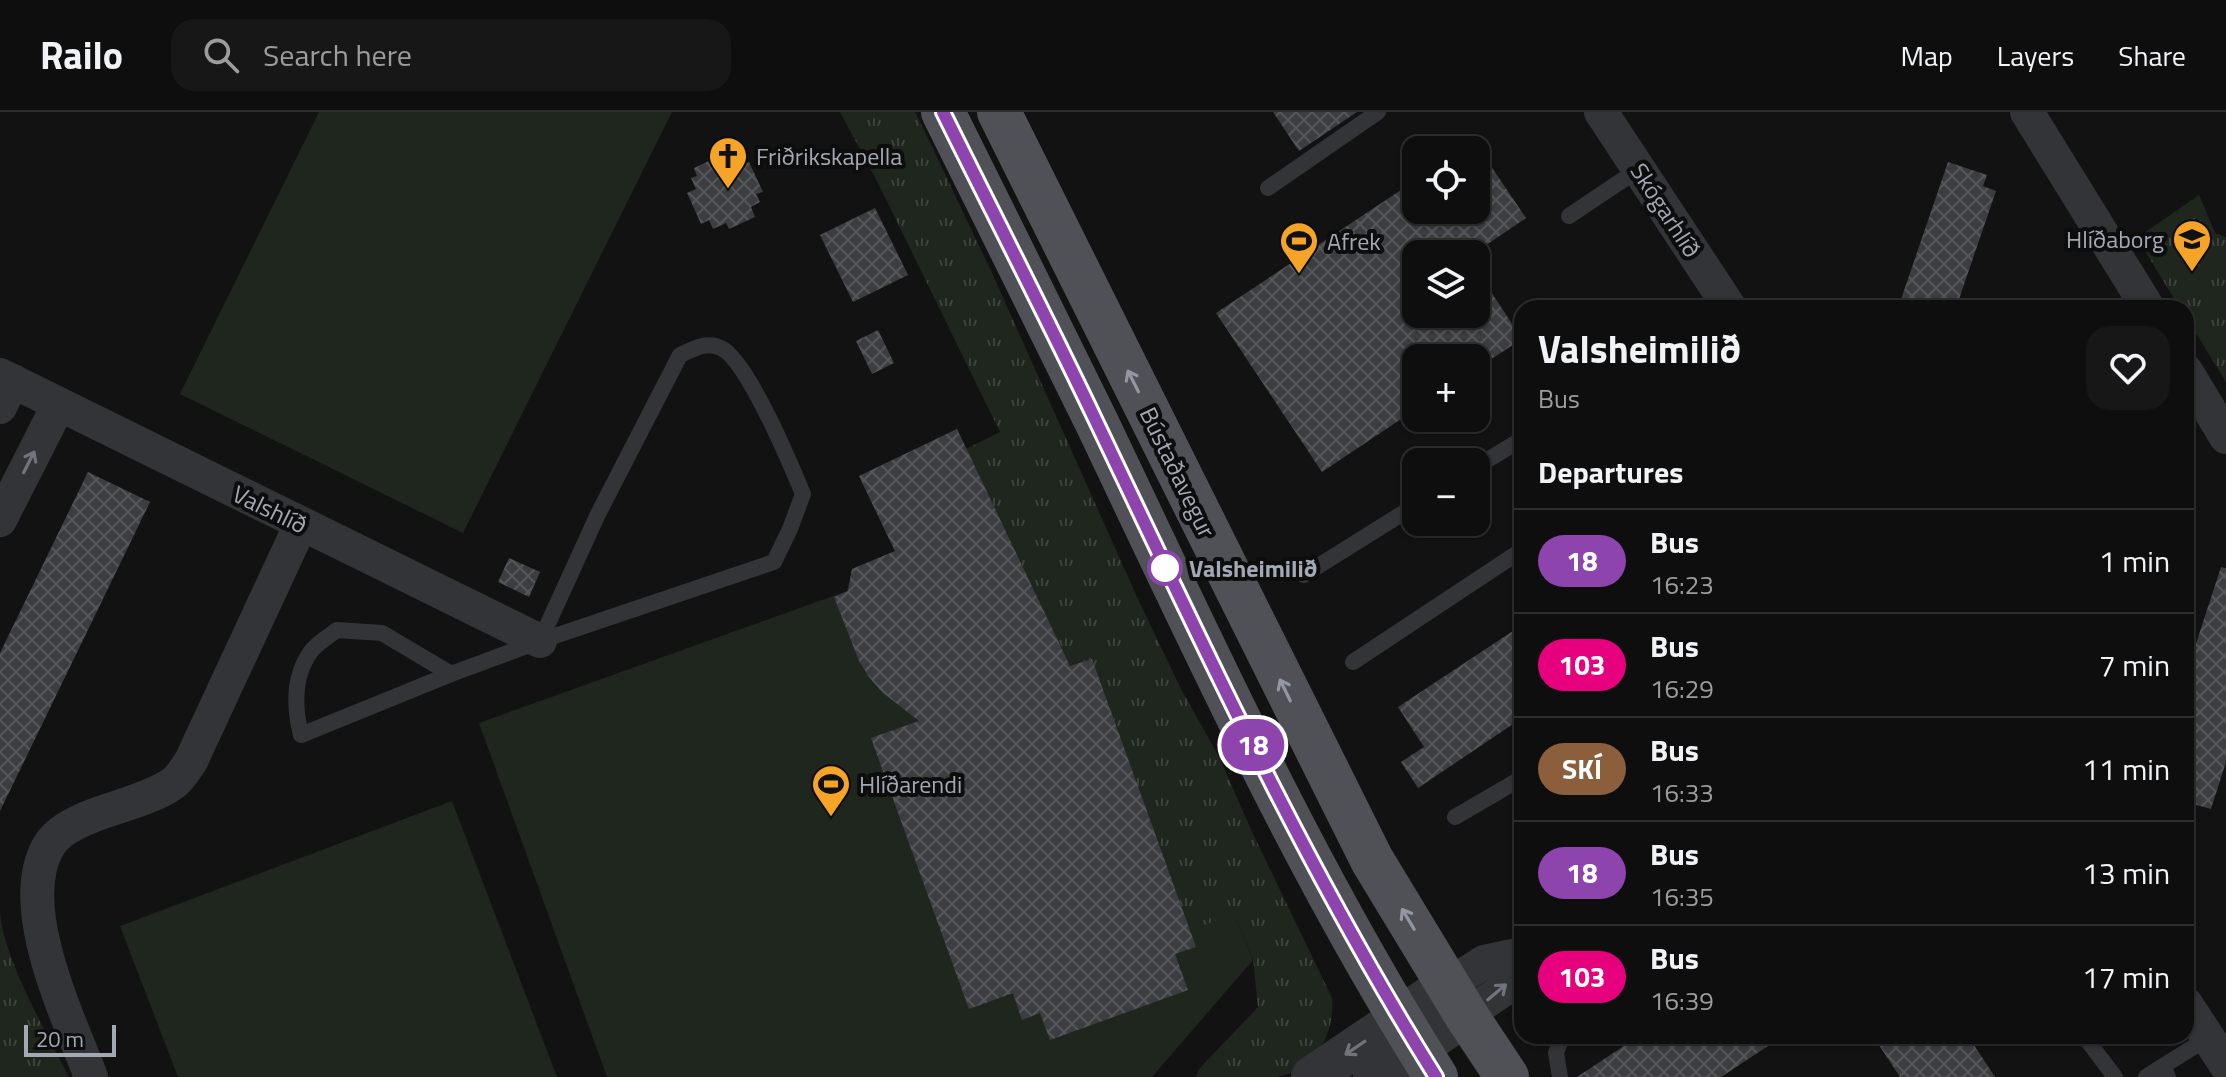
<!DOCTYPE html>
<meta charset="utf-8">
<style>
:root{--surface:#0e0e0e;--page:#171717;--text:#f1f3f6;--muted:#9b9c9e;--line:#2e2e2e}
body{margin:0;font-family:"Titillium Web",sans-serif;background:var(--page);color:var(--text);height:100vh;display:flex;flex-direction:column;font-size:30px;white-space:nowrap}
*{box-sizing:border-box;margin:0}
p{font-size:26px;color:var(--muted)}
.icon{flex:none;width:44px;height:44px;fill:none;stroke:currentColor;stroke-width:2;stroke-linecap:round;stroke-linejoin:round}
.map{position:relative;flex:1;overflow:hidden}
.side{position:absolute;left:1514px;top:188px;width:680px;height:744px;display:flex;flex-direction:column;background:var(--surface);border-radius:24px;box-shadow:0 2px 6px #0004,0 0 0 2px var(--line)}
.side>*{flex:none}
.badge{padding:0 16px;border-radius:26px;font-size:28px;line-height:52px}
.controls{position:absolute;left:1402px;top:24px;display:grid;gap:16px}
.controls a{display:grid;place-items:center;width:88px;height:88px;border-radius:16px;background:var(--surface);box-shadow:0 2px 6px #0004,0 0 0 2px var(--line);font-size:40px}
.scale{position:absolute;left:24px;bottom:20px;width:92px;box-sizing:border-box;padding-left:8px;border:4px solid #a3a9b4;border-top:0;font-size:22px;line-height:28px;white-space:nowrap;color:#a3a9b4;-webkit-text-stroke:6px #0d0d0e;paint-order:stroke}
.map>.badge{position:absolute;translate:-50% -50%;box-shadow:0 0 0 4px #fff}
h2{padding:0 24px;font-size:30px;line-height:72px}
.round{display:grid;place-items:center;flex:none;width:84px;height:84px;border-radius:24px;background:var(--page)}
.head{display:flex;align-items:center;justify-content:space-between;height:136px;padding:0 24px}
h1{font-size:38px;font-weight:700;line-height:60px}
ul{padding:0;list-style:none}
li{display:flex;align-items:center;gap:24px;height:104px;padding:0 24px;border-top:2px solid var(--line)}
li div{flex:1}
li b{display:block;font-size:30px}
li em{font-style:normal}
li .badge{min-width:88px;font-weight:700;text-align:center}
header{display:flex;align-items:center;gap:48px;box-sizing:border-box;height:112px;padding:0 40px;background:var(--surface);border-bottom:2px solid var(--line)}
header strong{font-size:38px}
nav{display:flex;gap:44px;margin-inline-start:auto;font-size:28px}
.search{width:560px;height:72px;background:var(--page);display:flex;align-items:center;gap:20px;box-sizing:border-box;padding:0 28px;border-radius:24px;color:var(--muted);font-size:30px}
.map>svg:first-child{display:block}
</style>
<header>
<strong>Railo</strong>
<div class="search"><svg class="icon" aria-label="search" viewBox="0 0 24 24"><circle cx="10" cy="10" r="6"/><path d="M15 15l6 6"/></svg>Search here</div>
<nav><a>Map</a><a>Layers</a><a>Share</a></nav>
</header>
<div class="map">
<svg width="2226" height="965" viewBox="0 0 2226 965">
<defs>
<pattern id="grass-tufts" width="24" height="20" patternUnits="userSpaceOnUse" patternTransform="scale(2)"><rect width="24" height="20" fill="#1e261e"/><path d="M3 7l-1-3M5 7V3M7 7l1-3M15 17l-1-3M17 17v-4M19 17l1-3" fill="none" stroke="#3c433c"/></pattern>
<pattern id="building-cross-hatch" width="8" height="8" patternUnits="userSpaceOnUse" patternTransform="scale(2)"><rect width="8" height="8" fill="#3c3d40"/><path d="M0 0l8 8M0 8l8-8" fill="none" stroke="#555659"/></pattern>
</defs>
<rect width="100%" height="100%" fill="#121213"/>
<path fill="url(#grass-tufts)" d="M 840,0 L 915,0 L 925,20 L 992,161 L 1137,485 L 1181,577 L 1219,645 L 1253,722 L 1332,886 C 1335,922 1315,958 1277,965 C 1255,965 1219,965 1196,965 L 1199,957 L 1258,895 L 1253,847 L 1234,802 L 1190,820 L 1092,547 L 1070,554 L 966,337 L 1000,320 L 878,71 Z
M 2199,83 L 2215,121 L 2226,125 L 2226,270 L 2186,205 L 2186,196 L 2180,196 L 2137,126 Z
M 0,798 C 1,842 48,924 69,965 L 0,965 Z"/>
<path fill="#1e261e" d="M 319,0 L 672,0 L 463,421 L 180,282 Z
M 957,317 L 1070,554 L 1092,547 L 1190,819 L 1234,801 L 1253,848 L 1152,965 L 607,965 L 479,611 L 847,479 L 852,457 L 870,450 L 915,482 L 859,364 Z
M 452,689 L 557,965 L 178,965 L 120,814 Z"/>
<path fill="url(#building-cross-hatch)" d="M 1273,0 L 1357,0 L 1299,39 Z
M 1476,32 L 1526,106 L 1473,142 L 1416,142 L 1416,202 L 1476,202 L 1476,157 L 1522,227 L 1476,257 L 1476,246 L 1416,246 L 1416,297 L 1322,360 L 1216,201 L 1416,68 L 1416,98 L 1476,98 Z
M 726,41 L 729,48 L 738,44 L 742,53 L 749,50 L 763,80 L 756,82 L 760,90 L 751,95 L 755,105 L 729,117 L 726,111 L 713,117 L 709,108 L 701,112 L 687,81 L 696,77 L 691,66 L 697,64 L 694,56 Z
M 1948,50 L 1987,63 L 1983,74 L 1996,79 L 1956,196 L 1898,196 Z
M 875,96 L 908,163 L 853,190 L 820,123 Z
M 878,218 L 894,251 L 872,262 L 856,229 Z
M 957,317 L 1070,554 L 1092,547 L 1196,835 L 1175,842 L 1188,878 L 1050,928 L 1040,901 L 1022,908 L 1013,881 L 969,897 L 871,626 L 919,609 L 882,580 L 869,565 L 859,549 L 834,485 L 848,479 L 852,457 L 895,439 L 859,364 Z
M 88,360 L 150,390 L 0,699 L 0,541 Z
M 509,446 L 540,460 L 529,485 L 498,470 Z
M 2221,455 L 2226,456 L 2226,650 L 2211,697 L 2186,690 L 2186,594 L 2195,566 L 2186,562 Z
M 1522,513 L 1522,606 L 1418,676 L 1401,650 L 1424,635 L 1398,595 Z
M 1639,924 L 1783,924 L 1721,965 L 1577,965 Z
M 1873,924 L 1968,924 L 1995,965 L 1900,965 Z"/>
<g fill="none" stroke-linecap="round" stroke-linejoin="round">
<path stroke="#333438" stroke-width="16" d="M 1268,76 L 1378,0
M 1569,104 L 1639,57
M 1476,355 L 1522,327
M 1304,463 L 1416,393
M 1353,550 L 1522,438
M 451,562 L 382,521 L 337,518 C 329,524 318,531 312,538 C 293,563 294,595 301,623 L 451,562 L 540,529 L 774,450 L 790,417 L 803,382 C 791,353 747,248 721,236 C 706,229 693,237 680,243 L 598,402 L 540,529
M 1455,705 L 1522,666
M 2084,924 L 2115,965
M 1560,965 L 1556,941 L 1562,924
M 2146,965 L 2163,954
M 2168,965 L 2163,954 L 2208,926"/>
<path stroke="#333438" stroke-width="34" d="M 1601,0 L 1730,196
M 2027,0 L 2148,196
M 2186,259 L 2226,325
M 0,263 L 540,529
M 0,295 L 13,269
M 0,408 L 59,292
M 1448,873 L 1484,850 L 1522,842
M 2186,892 L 2226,953
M 1466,903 L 1503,878 L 1522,851
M 91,965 C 69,906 14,796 48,735 C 57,719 75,711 92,704 C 115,695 153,686 172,672 C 180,667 186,656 191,649 L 301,412"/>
<path stroke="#333438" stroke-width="42" d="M 1312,965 L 1448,873
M 1374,965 L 1466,903"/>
<path stroke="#4f5157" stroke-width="44" d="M 943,0 C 994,103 1046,206 1096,309 C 1202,531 1304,757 1436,965
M 999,0 L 1372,748 L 1466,903 L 1507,965"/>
</g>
<defs><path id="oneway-shaft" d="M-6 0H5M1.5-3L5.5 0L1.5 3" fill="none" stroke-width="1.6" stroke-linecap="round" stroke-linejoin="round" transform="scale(2)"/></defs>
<g stroke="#9297a1">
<use href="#oneway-shaft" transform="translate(1133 269) rotate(-117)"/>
<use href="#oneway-shaft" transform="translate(1285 578) rotate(-116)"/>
<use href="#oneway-shaft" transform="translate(1408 807) rotate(-121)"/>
</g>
<g stroke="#71747c">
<use href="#oneway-shaft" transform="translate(29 350) rotate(-63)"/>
<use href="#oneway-shaft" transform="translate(1497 880) rotate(-40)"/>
<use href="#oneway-shaft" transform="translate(1355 936) rotate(146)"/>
</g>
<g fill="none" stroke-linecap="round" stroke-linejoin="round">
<g stroke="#fff" stroke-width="18">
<path id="line" d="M 943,0 C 994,103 1047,206 1096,309 C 1202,531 1305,756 1436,965"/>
</g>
<use href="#line" stroke="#8e44ad" stroke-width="12"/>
</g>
<defs>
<g id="church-pin" transform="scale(2)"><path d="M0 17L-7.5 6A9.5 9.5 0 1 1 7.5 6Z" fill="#f6a427" stroke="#0d0d0e"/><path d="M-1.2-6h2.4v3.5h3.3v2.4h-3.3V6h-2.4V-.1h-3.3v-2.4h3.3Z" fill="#111"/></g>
<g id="school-pin" transform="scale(2)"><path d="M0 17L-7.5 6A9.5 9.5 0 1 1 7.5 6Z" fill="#f6a427" stroke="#0d0d0e"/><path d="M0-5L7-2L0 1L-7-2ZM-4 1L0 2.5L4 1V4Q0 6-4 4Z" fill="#111"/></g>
<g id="stadium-pin" transform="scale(2)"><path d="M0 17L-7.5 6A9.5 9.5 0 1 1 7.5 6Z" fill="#f6a427" stroke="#0d0d0e"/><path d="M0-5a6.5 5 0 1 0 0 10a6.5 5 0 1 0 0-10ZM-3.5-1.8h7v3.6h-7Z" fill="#111"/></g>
</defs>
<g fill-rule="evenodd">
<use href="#church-pin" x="728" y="44"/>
<use href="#school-pin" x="2192" y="127"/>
<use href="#stadium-pin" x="1299" y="129"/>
<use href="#stadium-pin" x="831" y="672"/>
</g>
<circle fill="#fff" stroke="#8e44ad" stroke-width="4" cx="1165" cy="456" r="16"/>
<g text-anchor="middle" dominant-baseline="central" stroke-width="8" stroke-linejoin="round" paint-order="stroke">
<g font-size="24" fill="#a3a9b4" stroke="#0d0d0e" text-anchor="start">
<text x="756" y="44">Friðrikskapella</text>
<text x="2164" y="127" text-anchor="end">Hlíðaborg</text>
<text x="1327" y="129">Afrek</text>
<text x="859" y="672">Hlíðarendi</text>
</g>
<g font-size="24" fill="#a3a9b4" stroke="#0d0d0e">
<text transform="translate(1666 98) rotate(57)">Skógarhlíð</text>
<text transform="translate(1178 360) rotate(64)">Bústaðavegur</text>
<text transform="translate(270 397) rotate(26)">Valshlíð</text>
</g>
<g font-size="24" font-weight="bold" fill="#a3a9b4" stroke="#0d0d0e" text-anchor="start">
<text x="1189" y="456">Valsheimilið</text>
</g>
</g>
</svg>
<div class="controls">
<a><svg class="icon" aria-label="locate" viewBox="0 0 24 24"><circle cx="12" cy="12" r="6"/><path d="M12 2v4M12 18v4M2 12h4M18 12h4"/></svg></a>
<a><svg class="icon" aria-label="layers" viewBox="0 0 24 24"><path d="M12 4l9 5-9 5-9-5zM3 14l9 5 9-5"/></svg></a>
<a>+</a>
<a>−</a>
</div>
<div class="scale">20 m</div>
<b class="badge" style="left:1253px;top:633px;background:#8e44ad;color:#fff">18</b>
<section class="side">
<div class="head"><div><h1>Valsheimilið</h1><p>Bus</p></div><a class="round"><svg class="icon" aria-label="heart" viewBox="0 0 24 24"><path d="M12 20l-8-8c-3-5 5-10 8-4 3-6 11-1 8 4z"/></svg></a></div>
<h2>Departures</h2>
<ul>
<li><span class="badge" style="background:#8e44ad;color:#fff">18</span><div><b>Bus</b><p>16:23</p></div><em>1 min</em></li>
<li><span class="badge" style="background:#e6007e;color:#fff">103</span><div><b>Bus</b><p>16:29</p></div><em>7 min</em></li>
<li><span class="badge" style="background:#8b5e3c;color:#fff">SKÍ</span><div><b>Bus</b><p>16:33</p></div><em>11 min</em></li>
<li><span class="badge" style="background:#8e44ad;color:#fff">18</span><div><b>Bus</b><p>16:35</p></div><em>13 min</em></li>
<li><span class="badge" style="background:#e6007e;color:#fff">103</span><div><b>Bus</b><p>16:39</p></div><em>17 min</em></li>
</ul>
</section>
</div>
